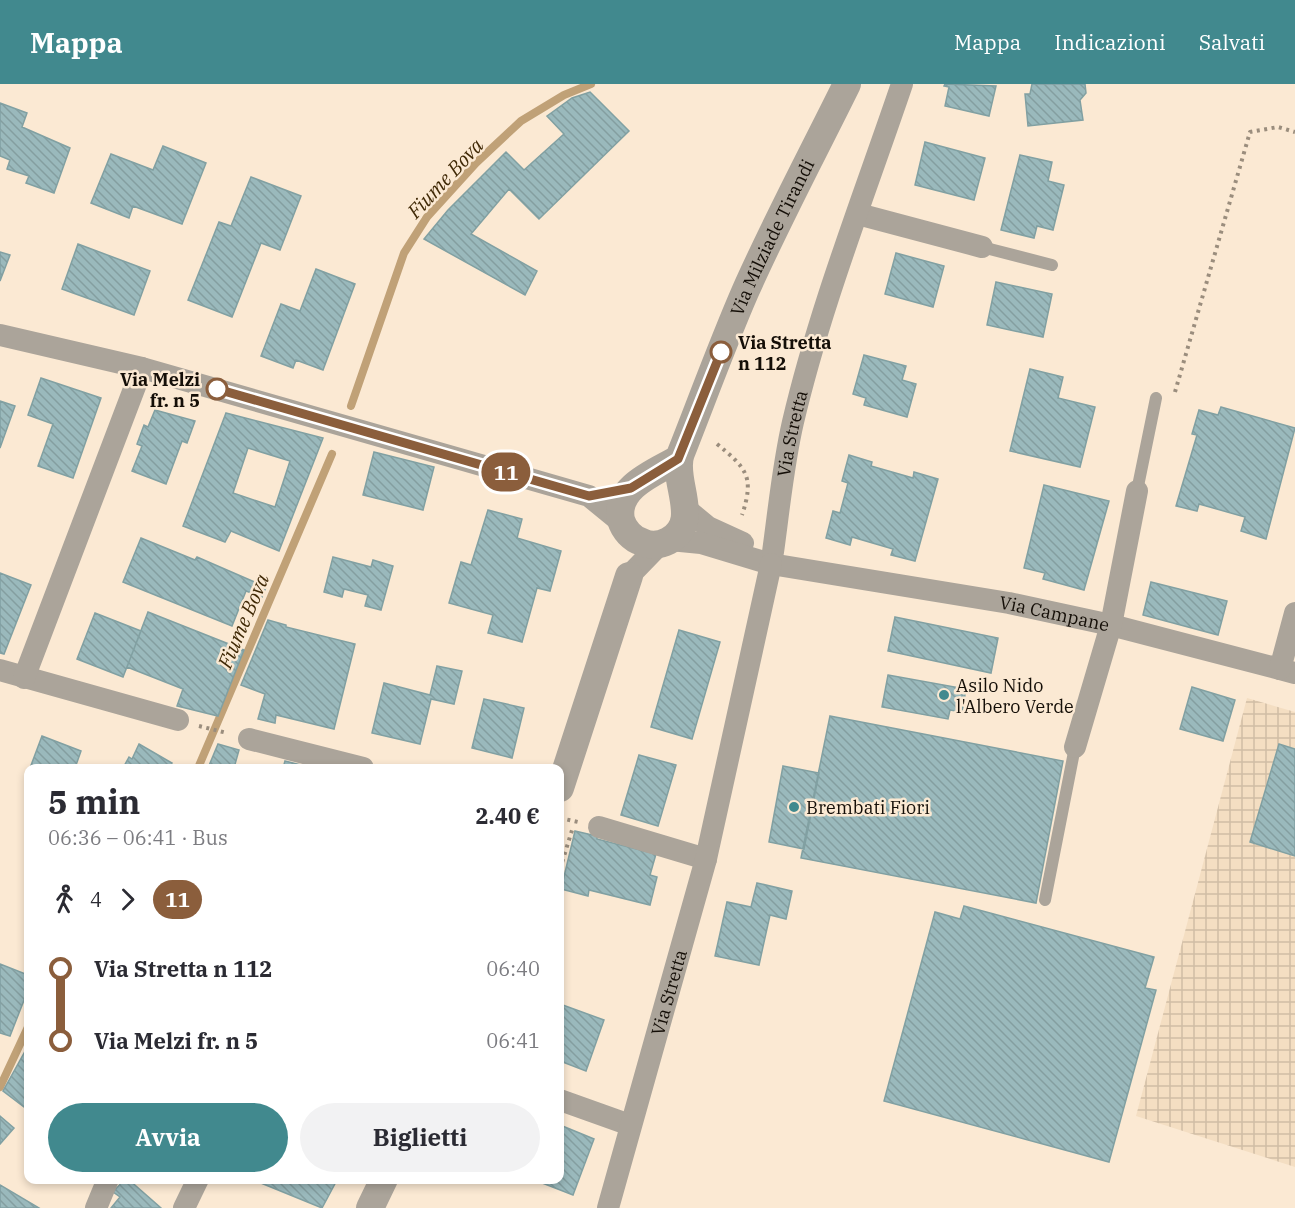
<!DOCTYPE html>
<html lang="it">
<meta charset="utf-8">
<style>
:root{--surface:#fff;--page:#f2f2f3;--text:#2b2b33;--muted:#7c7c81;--accent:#41898e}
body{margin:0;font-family:"IBM Plex Serif",serif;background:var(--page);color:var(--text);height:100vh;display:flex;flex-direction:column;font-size:22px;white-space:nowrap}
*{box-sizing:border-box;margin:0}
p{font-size:20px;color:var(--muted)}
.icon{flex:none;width:33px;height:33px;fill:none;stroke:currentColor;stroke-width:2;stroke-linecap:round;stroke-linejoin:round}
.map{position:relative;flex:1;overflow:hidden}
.drawer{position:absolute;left:24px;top:680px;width:540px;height:420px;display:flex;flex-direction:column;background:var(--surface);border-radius:12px;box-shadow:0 3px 9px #0003}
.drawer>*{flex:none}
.badge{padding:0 12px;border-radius:20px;font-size:21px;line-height:39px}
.map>.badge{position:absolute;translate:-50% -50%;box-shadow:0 0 0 3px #fff}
.legs{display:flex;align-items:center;gap:9px;height:66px;padding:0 24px;font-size:20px}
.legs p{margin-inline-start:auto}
.summary{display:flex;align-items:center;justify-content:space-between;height:102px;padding:0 24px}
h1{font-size:33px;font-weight:700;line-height:45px}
.cta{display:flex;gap:12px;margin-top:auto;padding:12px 24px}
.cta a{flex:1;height:69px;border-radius:36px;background:var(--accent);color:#fff;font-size:24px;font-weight:700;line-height:69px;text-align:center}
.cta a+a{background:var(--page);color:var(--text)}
ul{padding:0 24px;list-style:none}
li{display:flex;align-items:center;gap:21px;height:72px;font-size:22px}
li i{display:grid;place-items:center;width:9px;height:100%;margin:0 8px;background:currentColor}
li i::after{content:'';width:15px;height:15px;margin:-8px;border:4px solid;border-radius:50%;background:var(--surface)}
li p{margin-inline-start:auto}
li:first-child i{background:linear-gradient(#0000 50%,currentColor 0)}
li:last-child i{background:linear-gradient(currentColor 50%,#0000 0)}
header{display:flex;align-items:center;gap:36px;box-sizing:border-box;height:84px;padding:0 30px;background:var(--accent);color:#fff}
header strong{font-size:28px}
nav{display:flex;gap:33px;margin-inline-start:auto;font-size:21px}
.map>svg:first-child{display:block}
</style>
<header>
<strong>Mappa</strong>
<nav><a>Mappa</a><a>Indicazioni</a><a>Salvati</a></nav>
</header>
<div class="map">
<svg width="1295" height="1124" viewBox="0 0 1295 1124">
<defs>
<pattern id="industrial-grid" width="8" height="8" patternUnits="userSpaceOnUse" patternTransform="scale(1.5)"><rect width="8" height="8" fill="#f4dec2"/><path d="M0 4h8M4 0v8" fill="none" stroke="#d0bda5"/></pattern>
<pattern id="building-back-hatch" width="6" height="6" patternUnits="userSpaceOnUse" patternTransform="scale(1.5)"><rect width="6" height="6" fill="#9ab9bc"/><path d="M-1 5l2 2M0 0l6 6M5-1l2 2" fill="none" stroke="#849ea0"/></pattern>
</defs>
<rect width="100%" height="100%" fill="#fbe9d3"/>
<path fill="url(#industrial-grid)" d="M 1247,614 L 1295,628 L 1295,1083 L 1136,1032 Z"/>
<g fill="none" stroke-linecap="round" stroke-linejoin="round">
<path stroke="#c0a177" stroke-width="8" d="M 351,322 L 404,169 L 427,133 L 476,79 L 521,37 L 564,11 L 591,0
M 198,684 L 332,370
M 0,1003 L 28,943"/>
</g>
<path fill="url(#building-back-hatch)" stroke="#81a0a2" stroke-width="1.5" fill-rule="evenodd" d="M 945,0 L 996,2 L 989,32 L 945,22 L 949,3 L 944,2 Z
M 1032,0 L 1085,0 L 1086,9 L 1080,16 L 1083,36 L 1028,42 L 1025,10 L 1030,10 Z
M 590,8 L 629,47 L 539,135 L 509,105 L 471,150 L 537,187 L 525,211 L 424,155 L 448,126 L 506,68 L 524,86 L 564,50 L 547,32 L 572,14 Z
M 0,19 L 27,29 L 22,43 L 70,64 L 54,109 L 26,99 L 29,92 L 7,85 L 10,76 L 0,72 Z
M 925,58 L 985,74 L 974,116 L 915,101 Z
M 163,62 L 206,79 L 182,140 L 133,122 L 129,134 L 91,119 L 111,70 L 153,86 Z
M 1020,71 L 1052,78 L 1048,97 L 1064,101 L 1053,146 L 1037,142 L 1034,154 L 1001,146 Z
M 251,93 L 301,112 L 280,166 L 261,159 L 232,233 L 188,216 L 219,138 L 231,142 Z
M 78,160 L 150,187 L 134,231 L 62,205 Z
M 0,168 L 10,171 L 0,197 Z
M 896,169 L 944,182 L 933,223 L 885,210 Z
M 316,185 L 355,200 L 323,286 L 296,276 L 293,284 L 261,272 L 281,220 L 300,227 Z
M 996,198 L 1052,210 L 1043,253 L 987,241 Z
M 864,271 L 906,282 L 902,296 L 916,300 L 907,333 L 864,321 L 866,314 L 853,310 Z
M 1030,285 L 1063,293 L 1058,314 L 1095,323 L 1080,383 L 1010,367 Z
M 41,294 L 101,314 L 73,394 L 38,382 L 53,340 L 28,331 Z
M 0,317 L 15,322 L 0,364 Z
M 1221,323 L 1295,344 L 1266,455 L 1241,447 L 1245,433 L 1199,420 L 1197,427 L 1176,422 L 1197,351 L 1192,350 L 1199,326 L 1218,331 Z
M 155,326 L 195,337 L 187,359 L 182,357 L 166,400 L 132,387 L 142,362 L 137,360 L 144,341 L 148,343 Z
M 226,329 L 323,354 L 279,467 L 231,447 L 225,458 L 183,442 ZM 248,364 L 290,377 L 275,423 L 233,409 Z
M 374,368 L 434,383 L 423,426 L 363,411 Z
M 849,371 L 872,378 L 871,382 L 913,394 L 914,388 L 938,395 L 915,477 L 891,471 L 893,465 L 852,453 L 850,461 L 826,454 L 833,427 L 840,429 L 848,399 L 842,397 Z
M 1044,401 L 1109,417 L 1084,506 L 1043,495 L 1045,489 L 1024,484 Z
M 488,426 L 522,435 L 517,454 L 561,467 L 550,507 L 537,504 L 522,558 L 488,549 L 493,531 L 449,519 L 461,478 L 471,481 Z
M 141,454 L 195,476 L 197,473 L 266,503 L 262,513 L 246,507 L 232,542 L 123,498 Z
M 333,473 L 371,483 L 373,476 L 393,482 L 381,526 L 365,522 L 368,511 L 344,505 L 342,513 L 324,508 Z
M 0,489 L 31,501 L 4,570 L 0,569 Z
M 1151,498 L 1227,517 L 1218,551 L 1143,531 Z
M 148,528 L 244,566 L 218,632 L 177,622 L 183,605 L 127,583 Z
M 95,529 L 141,547 L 123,593 L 77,575 Z
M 895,533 L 998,554 L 991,589 L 888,567 Z
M 268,536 L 286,541 L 286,543 L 355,560 L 334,645 L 276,631 L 275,639 L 258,635 L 265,610 L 241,601 Z
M 679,546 L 720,558 L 692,655 L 651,643 Z
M 437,582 L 462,587 L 454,620 L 431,615 L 420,660 L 372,649 L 384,599 L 430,611 Z
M 888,591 L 966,605 L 962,628 L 950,626 L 948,635 L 882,623 Z
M 1192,603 L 1235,616 L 1223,657 L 1180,645 Z
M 484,615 L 524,624 L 512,674 L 472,664 Z
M 830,632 L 1063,677 L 1036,819 L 801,774 Z
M 42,652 L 81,667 L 75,684 L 30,684 Z
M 139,660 L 172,679 L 169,684 L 123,684 L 129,673 L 132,675 Z
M 218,660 L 239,666 L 234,684 L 208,684 Z
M 1279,660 L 1295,665 L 1295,772 L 1250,758 Z
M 639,671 L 676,681 L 658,742 L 621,731 Z
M 285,677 L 313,684 L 283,684 Z
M 783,682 L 819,689 L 804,765 L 769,758 Z
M 575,747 L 597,752 L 597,755 L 656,770 L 650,791 L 657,793 L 650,821 L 589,806 L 588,812 L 561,805 Z
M 757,799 L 792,807 L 786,835 L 770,831 L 759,881 L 715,872 L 727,818 L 751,823 Z
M 964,822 L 1154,873 L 1145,904 L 1156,906 L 1109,1078 L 884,1017 L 935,828 L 960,835 Z
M 0,880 L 28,891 L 28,906 L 10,952 L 0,949 Z
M 560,920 L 604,936 L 586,987 L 560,977 Z
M 28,962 L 28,1026 L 3,1007 Z
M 0,1032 L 14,1044 L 0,1060 Z
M 560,1041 L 594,1055 L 573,1111 L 532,1095 L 560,1095 Z
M 125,1095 L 128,1095 L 161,1124 L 111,1124 L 120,1113 L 113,1108 Z
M 263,1095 L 334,1095 L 337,1096 L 322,1124 L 261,1099 Z
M 0,1101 L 39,1124 L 0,1124 Z"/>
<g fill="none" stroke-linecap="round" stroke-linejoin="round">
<path stroke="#9a8d7d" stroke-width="4" stroke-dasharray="3 4.5" stroke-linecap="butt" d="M 1175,308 L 1250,48 L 1278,43 L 1295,48
M 717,360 C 746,384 755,392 742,431
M 199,642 L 227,649
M 560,734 L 578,738
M 560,785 L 573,743"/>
<path stroke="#aba49a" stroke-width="12" d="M 982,163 L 1052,181
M 1137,407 L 1156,314
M 1045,816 L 1075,663"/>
<g stroke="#aba49a" stroke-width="22">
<path d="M 858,130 L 982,163"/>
<path d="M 0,251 L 142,284 L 589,412 L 622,439"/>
<path d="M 685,424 L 708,443 L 743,459"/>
<path id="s1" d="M 670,456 L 701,459 L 771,480 L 1009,519 L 1111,541 L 1295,589"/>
<path id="s2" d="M 773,468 C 779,425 783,381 793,338 C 820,223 864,112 902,0"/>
<path d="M 629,492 L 661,459"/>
<path d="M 1280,585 L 1295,529"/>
<path d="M 0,586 L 178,636"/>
<path d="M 24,594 L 142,284"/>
<path d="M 249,655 L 363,684"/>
<path d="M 1075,663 L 1111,541 L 1137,407"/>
<path d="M 599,743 L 706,775"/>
<path d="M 560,1016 L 630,1041"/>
<path d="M 96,1124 L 108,1095"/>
<path d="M 184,1124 L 198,1095"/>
<path id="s3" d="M 608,1124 L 706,775 L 771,480"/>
</g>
<g stroke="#aba49a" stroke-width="28">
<path id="s4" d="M 678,375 C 656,388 614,403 621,436 C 624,446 632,455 642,458 C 650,462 660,461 668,457 C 704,438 670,396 681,369 C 702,316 722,261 745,208 C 776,138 813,69 847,0"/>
<path d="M 560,704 L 629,492"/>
<path d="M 370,1124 L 384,1095"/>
</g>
</g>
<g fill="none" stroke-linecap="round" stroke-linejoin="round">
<g stroke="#fff" stroke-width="14">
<path id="line-1" d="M 217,305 L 589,412 L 631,404 L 678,375 L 721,268"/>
</g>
<use href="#line-1" stroke="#8b5e3c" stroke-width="9"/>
</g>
<g fill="#fff" stroke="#8b5e3c" stroke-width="3">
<circle cx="721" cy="268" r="10"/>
<circle cx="217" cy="305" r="10"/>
</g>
<g fill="#41898e" stroke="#fbe9d3" stroke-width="2">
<circle cx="944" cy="611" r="6"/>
<circle cx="794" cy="723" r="6"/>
</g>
<g text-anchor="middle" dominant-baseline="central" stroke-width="5" stroke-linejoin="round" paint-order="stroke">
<g font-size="18" fill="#140e07" stroke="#fbe9d3">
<text stroke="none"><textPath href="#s4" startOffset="478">Via Milziade Tirandi</textPath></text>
<text stroke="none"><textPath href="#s2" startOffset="120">Via Stretta</textPath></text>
<text stroke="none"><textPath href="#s1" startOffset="392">Via Campane</textPath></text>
<text stroke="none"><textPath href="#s3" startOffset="224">Via Stretta</textPath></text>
</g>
<g font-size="18" font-weight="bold" fill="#140e07" stroke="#fbe9d3" text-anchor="start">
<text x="738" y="258">Via Stretta<tspan x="738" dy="21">n 112</tspan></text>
<text x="200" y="295" text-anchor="end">Via Melzi<tspan x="200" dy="21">fr. n 5</tspan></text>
</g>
<g font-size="18" fill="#140e07" stroke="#fbe9d3" text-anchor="start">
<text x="956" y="601">Asilo Nido<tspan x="956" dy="21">l'Albero Verde</tspan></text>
<text x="806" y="723">Brembati Fiori</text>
</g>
<g font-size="20" font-style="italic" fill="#402906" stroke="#fbe9d3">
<text transform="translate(445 94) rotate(-47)">Fiume Bova</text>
<text transform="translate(243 537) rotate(-67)">Fiume Bova</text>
</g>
</g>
</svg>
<b class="badge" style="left:506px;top:388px;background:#8b5e3c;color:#fff">11</b>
<section class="drawer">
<div class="summary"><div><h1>5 min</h1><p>06:36 – 06:41 · Bus</p></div><b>2.40 €</b></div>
<div class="legs"><svg class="icon" aria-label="walk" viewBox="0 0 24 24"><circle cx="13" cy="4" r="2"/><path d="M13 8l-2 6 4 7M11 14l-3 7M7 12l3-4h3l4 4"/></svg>4<svg class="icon" aria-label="forward" viewBox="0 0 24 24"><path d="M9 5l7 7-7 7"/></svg><b class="badge" style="background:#8b5e3c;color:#fff">11</b></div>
<ul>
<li><i style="color:#8b5e3c"></i><b>Via Stretta n 112</b><p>06:40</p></li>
<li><i style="color:#8b5e3c"></i><b>Via Melzi fr. n 5</b><p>06:41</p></li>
</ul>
<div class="cta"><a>Avvia</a><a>Biglietti</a></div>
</section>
</div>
